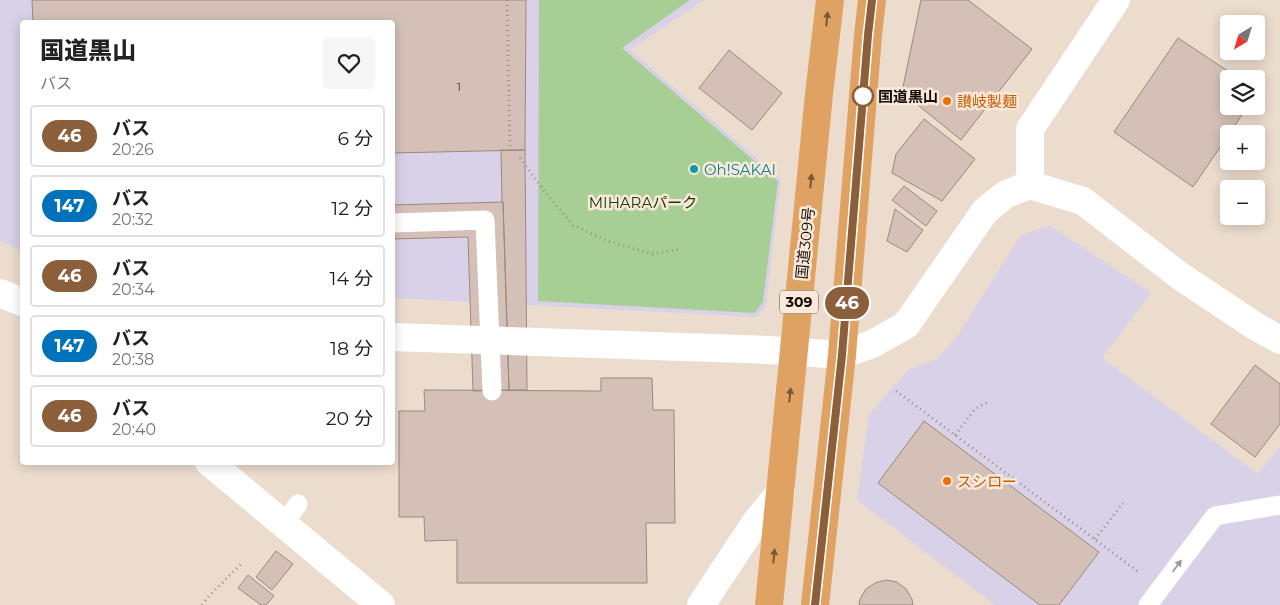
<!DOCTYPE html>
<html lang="ja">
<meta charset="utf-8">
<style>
:root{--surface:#fff;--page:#f6f6f6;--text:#222;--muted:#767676;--line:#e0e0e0}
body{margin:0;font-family:Montserrat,"Noto Sans JP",sans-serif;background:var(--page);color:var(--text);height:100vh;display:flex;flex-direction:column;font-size:19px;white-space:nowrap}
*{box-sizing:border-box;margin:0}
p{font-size:16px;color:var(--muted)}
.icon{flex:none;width:28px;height:28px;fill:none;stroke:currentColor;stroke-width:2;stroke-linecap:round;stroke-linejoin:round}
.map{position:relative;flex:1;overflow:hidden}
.panel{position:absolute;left:20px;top:20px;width:375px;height:445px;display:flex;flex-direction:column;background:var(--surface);border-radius:5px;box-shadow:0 2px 12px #0003}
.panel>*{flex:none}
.badge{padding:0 10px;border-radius:16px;font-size:18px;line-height:32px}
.needle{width:32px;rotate:218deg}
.buttons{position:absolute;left:1220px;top:15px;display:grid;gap:10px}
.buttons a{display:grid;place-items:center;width:45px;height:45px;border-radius:5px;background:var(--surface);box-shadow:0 2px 12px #0003;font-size:25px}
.map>.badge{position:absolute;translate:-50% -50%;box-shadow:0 0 0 2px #fff}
.round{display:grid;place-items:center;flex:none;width:52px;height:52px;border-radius:5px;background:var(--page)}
.summary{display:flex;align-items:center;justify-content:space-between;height:85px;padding:0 20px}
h1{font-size:24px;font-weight:800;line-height:38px}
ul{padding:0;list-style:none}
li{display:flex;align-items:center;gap:15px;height:62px;margin:0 10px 8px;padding:0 10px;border:2px solid var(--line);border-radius:5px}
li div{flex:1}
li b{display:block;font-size:19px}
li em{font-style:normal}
li .badge{min-width:55px;font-weight:700;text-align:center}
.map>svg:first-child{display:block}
</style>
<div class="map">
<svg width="1280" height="605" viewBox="0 0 1280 605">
<rect width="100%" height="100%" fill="#ecdccd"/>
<path fill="#d8d1e7" d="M 0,0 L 704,0 L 630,50 L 781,179 L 766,306 L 757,317 L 393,298 L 392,22 L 22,22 L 22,251 L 0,241 Z
M 1049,225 L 1151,293 L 1102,358 L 1258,474 L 1280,446 L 1280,605 L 995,605 L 857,500 L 869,415 L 908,370 L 937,359 L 958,335 L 1020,236 Z"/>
<path fill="#a7cf95" d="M 539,0 L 690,0 L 622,48 L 778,181 L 763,302 L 755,313 L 538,301 Z"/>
<path fill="#d4c0b6" stroke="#9b887e" d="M 32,0 L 526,0 L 525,150 L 392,153 L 392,22 L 33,22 Z
M 921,0 L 968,0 L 1032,49 L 961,140 L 902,92 Z
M 1178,38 L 1240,79 L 1229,79 L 1229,106 L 1248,106 L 1193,187 L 1114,132 Z
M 729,50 L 782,93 L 752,130 L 699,88 Z
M 924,119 L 975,159 L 942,201 L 892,173 L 896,154 Z
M 501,150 L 525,150 L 527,390 L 509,390 L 503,202 L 502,202 Z
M 904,186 L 937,211 L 926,226 L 892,200 Z
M 503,202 L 509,390 L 473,391 L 468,237 L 392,239 L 392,205 Z
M 895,209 L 923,230 L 907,252 L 887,241 Z
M 1255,365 L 1280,384 L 1280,424 L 1255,457 L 1211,424 Z
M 601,378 L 652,378 L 653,410 L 674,410 L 675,523 L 646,523 L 647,583 L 457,583 L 457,540 L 425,541 L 424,517 L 399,517 L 399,411 L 425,411 L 424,390 L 601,391 Z
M 924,421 L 1099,552 L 1059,605 L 1040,605 L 878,483 Z
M 276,551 L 293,564 L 272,590 L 256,577 Z
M 248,575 L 274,596 L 266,605 L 261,605 L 238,588 Z
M 886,580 L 897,582 L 906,589 L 912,599 L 913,605 L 859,605 L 860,599 L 866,589 L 875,583 Z"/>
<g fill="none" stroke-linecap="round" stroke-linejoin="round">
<path stroke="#9c9084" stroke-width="3" stroke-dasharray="1 4" stroke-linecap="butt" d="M 507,0 L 510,151
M 520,158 L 545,192 L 573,225 L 607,241 L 653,254 L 679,249
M 896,391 L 1140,573
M 955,435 L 975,409 L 988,402
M 1095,539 L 1123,503
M 202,605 L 208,597 L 242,563"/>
<path stroke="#fff" stroke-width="19" d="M 392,223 L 485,220 L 492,391
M 283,524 L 298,504
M 1148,605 L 1215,516 L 1280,505"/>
<path stroke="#fff" stroke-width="28" d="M 1030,185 L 1030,129 L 1116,0
M 209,462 L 381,605
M 701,605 L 756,522 L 781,491"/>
<path stroke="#fff" stroke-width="28" d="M 0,293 L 22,302
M 392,337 L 768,350 L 842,355 L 872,344 L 906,325 L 985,211 L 1006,194 L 1030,185 L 1083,201 L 1180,276 L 1255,326 L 1280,340"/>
<path stroke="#e0a262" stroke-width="28" d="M 769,605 L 819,94 L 830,0
M 815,605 L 842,355 L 868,35 L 872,0"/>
</g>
<defs><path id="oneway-solid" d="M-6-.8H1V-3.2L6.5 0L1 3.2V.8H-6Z" transform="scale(1.25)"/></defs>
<g fill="#795835">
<use href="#oneway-solid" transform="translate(827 19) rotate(-84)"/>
<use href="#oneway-solid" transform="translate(811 181) rotate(-84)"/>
<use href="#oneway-solid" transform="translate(790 395) rotate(-84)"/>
<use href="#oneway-solid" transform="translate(774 556) rotate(-84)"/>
</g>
<use fill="#a09e9c" href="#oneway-solid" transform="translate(1177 566) rotate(-53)"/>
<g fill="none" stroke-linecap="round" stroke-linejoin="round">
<g stroke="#fff" stroke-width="11">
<path id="line" d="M 815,605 L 842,355 L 868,35 L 872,0"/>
</g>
<use href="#line" stroke="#8b5e3c" stroke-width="8"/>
</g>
<circle fill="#fff" stroke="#8b5e3c" stroke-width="2.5" cx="863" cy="96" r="10"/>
<g fill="#e8710a" stroke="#fae9da" stroke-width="2">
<circle cx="947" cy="101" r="5"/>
<circle cx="947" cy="481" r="5"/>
</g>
<circle fill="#0f9aa8" stroke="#fae9da" stroke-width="2" cx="694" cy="169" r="5"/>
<g text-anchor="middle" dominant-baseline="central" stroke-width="5" stroke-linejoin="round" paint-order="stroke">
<g font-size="12" fill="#423a34">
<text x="459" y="86">1</text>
</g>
<rect fill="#fae9da" stroke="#584f47" stroke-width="1" x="780" y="290.5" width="38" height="23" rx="4"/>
<g font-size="14" font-weight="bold" fill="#120d08">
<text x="799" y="302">309</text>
</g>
<g font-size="15" font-weight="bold" fill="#120d08" stroke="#fae9da" text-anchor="start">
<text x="878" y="96">国道黒山</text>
</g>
<g font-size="15" fill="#c56008" stroke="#fae9da" text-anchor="start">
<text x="957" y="101">讃岐製麺</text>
<text x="957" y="481">スシロー</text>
</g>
<g font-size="15" fill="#0d838f" stroke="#fae9da" text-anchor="start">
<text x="704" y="169">Oh!SAKAI</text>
</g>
<g font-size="15" fill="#193a03" stroke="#fae9da">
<text x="643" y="202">MIHARAパーク</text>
</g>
<g font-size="15" fill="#120d08" stroke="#fae9da">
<text transform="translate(805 243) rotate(-84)">国道309号</text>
</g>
</g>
</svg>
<div class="buttons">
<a><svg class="needle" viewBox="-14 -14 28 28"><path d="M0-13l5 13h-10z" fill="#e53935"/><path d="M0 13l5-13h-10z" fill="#767676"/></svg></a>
<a><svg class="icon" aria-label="layers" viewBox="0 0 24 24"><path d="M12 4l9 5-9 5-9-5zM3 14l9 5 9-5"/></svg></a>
<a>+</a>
<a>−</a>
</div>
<b class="badge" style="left:847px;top:303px;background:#8b5e3c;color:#fff">46</b>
<section class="panel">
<div class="summary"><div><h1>国道黒山</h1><p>バス</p></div><a class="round"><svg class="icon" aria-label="heart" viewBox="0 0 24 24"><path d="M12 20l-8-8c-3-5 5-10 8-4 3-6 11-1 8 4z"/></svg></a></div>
<ul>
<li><span class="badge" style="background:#8b5e3c;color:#fff">46</span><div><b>バス</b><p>20:26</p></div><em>6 分</em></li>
<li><span class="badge" style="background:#0072bc;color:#fff">147</span><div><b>バス</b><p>20:32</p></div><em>12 分</em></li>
<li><span class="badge" style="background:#8b5e3c;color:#fff">46</span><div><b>バス</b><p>20:34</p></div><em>14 分</em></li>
<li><span class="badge" style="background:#0072bc;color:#fff">147</span><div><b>バス</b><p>20:38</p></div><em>18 分</em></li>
<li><span class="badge" style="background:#8b5e3c;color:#fff">46</span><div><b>バス</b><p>20:40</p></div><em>20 分</em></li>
</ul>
</section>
</div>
